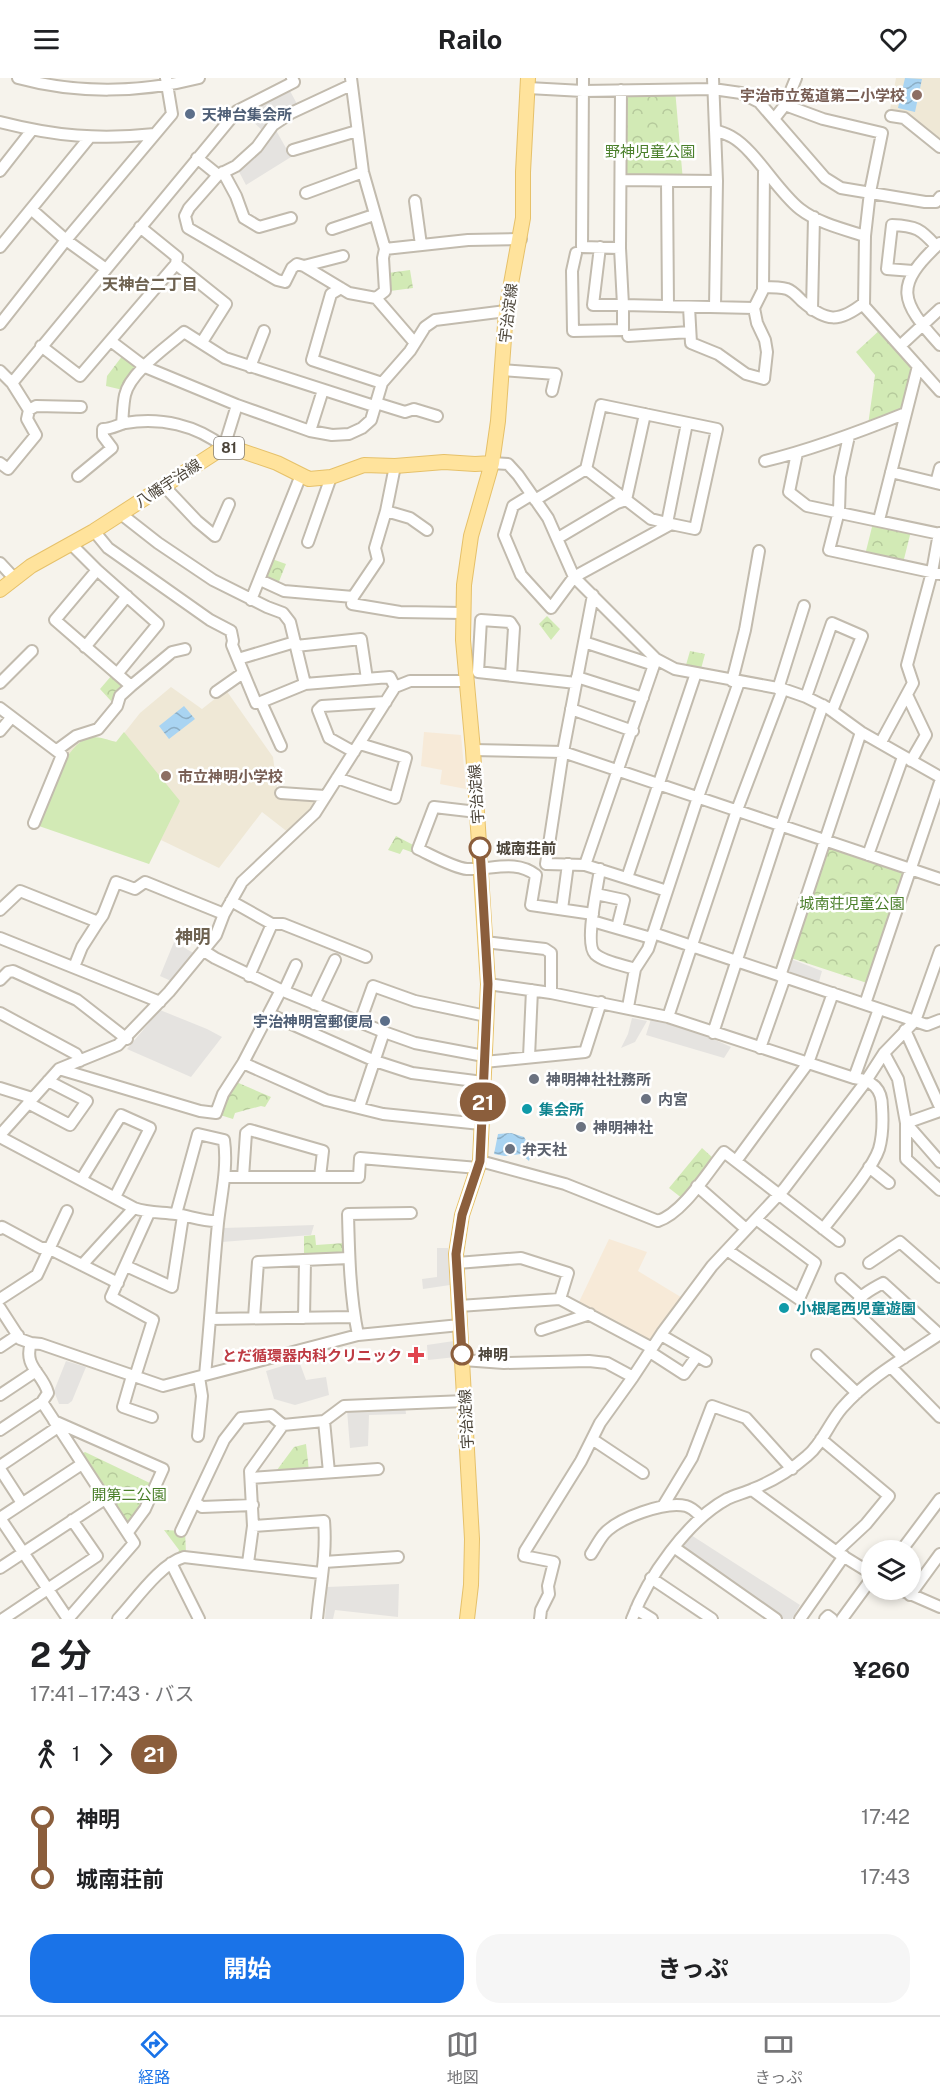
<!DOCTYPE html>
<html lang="ja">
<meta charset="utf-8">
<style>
:root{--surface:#fff;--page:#f6f6f6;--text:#202124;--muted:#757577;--line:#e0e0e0;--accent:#1a73e8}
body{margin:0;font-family:"Public Sans","Noto Sans JP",sans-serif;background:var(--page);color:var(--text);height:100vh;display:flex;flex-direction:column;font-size:22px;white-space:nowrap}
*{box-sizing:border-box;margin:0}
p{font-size:20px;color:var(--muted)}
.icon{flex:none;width:33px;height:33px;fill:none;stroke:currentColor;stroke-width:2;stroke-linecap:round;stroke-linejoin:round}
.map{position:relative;height:1541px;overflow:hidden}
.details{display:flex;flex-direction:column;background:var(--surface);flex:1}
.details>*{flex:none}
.badge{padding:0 12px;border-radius:20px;font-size:21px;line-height:39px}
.buttons{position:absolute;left:861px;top:1462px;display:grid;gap:12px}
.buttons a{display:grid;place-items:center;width:60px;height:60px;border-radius:50%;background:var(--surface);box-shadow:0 3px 9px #0003;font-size:30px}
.map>.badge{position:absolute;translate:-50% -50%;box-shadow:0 0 0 3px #fff}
.legs{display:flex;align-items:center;gap:9px;height:66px;padding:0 30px;font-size:20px}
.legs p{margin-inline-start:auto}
.overview{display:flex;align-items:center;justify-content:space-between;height:102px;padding:0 30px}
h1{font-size:33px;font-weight:700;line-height:45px}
.primary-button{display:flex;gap:12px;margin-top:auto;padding:12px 30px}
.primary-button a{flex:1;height:69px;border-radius:24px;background:var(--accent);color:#fff;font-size:24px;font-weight:700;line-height:69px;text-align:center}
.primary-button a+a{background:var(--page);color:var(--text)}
ul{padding:0 30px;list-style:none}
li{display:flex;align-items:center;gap:21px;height:60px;font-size:22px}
li i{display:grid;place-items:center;width:9px;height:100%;margin:0 8px;background:currentColor}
li i::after{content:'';width:15px;height:15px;margin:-8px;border:4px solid;border-radius:50%;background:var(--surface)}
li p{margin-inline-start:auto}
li:first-child i{background:linear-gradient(#0000 50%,currentColor 0)}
li:last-child i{background:linear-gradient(currentColor 50%,#0000 0)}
header{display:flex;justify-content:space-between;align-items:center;height:78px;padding:0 30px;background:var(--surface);font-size:27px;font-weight:700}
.dock{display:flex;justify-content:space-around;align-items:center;height:84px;border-top:2px solid var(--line);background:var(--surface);font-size:16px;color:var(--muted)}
.dock a{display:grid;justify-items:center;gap:3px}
.dock .selected{color:var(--accent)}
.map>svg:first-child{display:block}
</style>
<header><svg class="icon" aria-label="menu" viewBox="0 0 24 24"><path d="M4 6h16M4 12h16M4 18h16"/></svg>Railo<svg class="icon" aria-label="heart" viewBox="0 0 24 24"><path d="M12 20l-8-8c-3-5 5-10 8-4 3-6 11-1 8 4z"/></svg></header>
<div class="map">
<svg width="940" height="1541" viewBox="0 0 940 1541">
<defs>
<pattern id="park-crowns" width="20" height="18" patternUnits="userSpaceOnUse" patternTransform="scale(1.5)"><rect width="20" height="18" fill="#d2eab5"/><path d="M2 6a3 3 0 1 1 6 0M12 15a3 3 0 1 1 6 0" fill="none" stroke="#b6ca9c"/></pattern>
<pattern id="water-waves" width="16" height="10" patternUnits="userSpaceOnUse" patternTransform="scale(1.5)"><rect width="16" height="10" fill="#a9d4f2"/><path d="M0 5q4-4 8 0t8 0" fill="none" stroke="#8caec5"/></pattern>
</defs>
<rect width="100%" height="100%" fill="#f6f3ec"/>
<path fill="#f7ead8" d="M 424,654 L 461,657 L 466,711 L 440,706 L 442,692 L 421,688 Z
M 609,1161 L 647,1174 L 638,1193 L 684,1221 L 653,1265 L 579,1224 Z"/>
<path fill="#efe8d6" d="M 896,0 L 940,0 L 940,64 L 903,37 L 890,32 Z
M 171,609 L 202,631 L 226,612 L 273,679 L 278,717 L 320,721 L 312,732 L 289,755 L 262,734 L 219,790 L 161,762 L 149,786 L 62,674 L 71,666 L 92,659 L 117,664 L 140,635 Z"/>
<path fill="url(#park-crowns)" d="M 675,11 L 683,103 L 621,102 L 621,12 Z
M 410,192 L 413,210 L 390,213 L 388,195 Z
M 882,250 L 916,289 L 904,331 L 868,347 L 875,297 L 856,274 Z
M 123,277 L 136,287 L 137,292 L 123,312 L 106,308 L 107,298 Z
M 873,445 L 911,453 L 903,485 L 865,477 Z
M 272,481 L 286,486 L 278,506 L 268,502 L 265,498 Z
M 547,538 L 560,551 L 551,562 L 539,546 Z
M 690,573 L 705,576 L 701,591 L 686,587 Z
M 112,597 L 122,605 L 123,610 L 111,623 L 100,611 Z
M 396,758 L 417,769 L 414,775 L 403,771 L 400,776 L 388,772 Z
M 826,769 L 905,796 L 870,906 L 791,880 Z
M 234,1003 L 271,1019 L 265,1029 L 261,1028 L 235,1035 L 233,1041 L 220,1037 L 227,1016 Z
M 702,1070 L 713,1080 L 683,1121 L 669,1110 Z
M 315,1157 L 316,1167 L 345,1165 L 345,1173 L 341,1177 L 304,1178 L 304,1158 Z
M 306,1366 L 309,1393 L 274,1396 L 294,1369 Z
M 85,1374 L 154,1407 L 131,1444 L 126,1443 L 81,1376 Z
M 164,1452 L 185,1453 L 186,1475 L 178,1476 L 179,1472 Z"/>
<path fill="#d2eab5" d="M 124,654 L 180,723 L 149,786 L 36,747 C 45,725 66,660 93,659 C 100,659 109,662 116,664 Z"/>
<path fill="#e5e3e0" d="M 289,11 L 297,26 L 280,35 L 262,52 L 242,34 Z
M 273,47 L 291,79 L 246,107 L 236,88 Z
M 174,864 L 197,877 L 171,903 L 160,898 Z
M 791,881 L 822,893 L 818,907 L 785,896 Z
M 160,932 L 207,951 L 222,959 L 191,999 L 127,971 Z
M 632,940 L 647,943 L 635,964 L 621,970 L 628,956 Z
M 651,941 L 700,955 L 731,969 L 724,980 L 646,957 Z
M 470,1007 L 478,1008 L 477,1040 L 467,1040 Z
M 314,1147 L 311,1157 L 222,1164 L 223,1150 Z
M 437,1170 L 448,1170 L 450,1207 L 423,1211 L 422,1201 L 437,1199 Z
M 454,1263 L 456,1279 L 428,1282 L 427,1267 Z
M 66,1283 L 86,1289 L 72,1323 L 68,1326 L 59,1326 L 54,1313 Z
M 299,1283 L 306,1302 L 326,1299 L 329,1317 L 295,1327 L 274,1321 L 266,1293 Z
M 405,1327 L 406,1336 L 369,1337 L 368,1368 L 350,1370 L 347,1332 Z
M 691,1457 L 800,1527 L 792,1541 L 784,1541 L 680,1470 Z
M 399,1506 L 398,1539 L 335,1532 L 333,1541 L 325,1541 L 327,1509 Z"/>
<path fill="url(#water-waves)" d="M 905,0 L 922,1 L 915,34 L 898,30 Z
M 184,628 L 195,641 L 169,661 L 159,648 Z
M 511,1055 L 524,1059 L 532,1072 L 529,1083 L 521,1076 L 505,1078 L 494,1076 L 498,1056 Z"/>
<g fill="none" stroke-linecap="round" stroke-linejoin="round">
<g stroke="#c2bbae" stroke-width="14">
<path id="minor" d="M 18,0 C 76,16 141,15 199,0
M 351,0 L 363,94 L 385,171 L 383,180 L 385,213 L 376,220
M 583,0 L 582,169 L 620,170
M 713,0 L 717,103 L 715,229
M 528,10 L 583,13 L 713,11 L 741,15 L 759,24 L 825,100 L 841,110 L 925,124 L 936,124 L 940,119
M 621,12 L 620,170 L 623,227 L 754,230
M 785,27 L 823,41 L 882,55 L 870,114 L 865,158 L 864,228 L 940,313
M 891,38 L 904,40 L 940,69
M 774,41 L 785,27 L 796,0
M 0,44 C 55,58 98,62 155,56
M 715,52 C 720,54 727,56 732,59 C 755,72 777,113 800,131 C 818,145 843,151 865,158
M 293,72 L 357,53
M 197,80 L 218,97 L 189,130 L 185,138 L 188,150 L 277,202 L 285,204 L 292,190 L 297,186 L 304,188 L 349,215 L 376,220 L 414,264
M 0,93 L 32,52
M 223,94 L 236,118 L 244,140 L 259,149 L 291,140
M 218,97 L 236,88 L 257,69 L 273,47 L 291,35 L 351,7
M 621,102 L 717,103
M 667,103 L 668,228
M 306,115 L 363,94
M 415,123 L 421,167
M 31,131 L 66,162 L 106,191
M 332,151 L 374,137
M 940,165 C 893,208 900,223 940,267
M 0,169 L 89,60
M 385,171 L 468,162 L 521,161
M 576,175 L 572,193 L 573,253 L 623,252 L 623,227 L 593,227 L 600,169
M 176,186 L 226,226 L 202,264
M 304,188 L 343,178
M 913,193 L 887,191 L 892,147 C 916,148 921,151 936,168
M 763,209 C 771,209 780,209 787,211 C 793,213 798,219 802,223 C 826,244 839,245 864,225
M 341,210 L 331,216 L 312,282 L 382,305
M 689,229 L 691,265 L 718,276 L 746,296 L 764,301 L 767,274 L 765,262 L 757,245 L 754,230 L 763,212 L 764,93
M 812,232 L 814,139
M 0,246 L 66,162 L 172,36 L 166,0
M 628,258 L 690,254
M 112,264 L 145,289 L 237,327 L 310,353 L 332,357 L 349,356 L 362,350 L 371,342 L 382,305 L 410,273 L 425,249 L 435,242 L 506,233
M 41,268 L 80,298 L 176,186 L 177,179 L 140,149
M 900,268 L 940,231
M 250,289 L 264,253
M 502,292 L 556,296 L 552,313
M 0,293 L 12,305 L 29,332
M 12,305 L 237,33 L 294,4 L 292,0
M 376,325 L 405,334 L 414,331 L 437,338
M 122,346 C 123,336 123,326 125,317 C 130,294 167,269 184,254 L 225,280 L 374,328
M 310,353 L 323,312
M 849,358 L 840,399 L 839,433 L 829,472 L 940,496
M 797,375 L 789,414 L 807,428 L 940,456
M 765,383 C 814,371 859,354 906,335
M 0,385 L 8,391 L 36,357 L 27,341 L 29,332 L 36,328 L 81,329
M 492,385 L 508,386 L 518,397 L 548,440 L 574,499 L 656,581 L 675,591 L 783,611 L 806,619 L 828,630 L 861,654 L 940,699
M 395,388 L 386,433 L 375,470 L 378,482 L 353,519 L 352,526 L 400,534 L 463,535
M 586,391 L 651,441 L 671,446
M 891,394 L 940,406
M 78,398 L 112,370 L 103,358 L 103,351 C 112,351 117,347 125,345 C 161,339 196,347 224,369 L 237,327
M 936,405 L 940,390
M 163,407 L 197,443 L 215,458 L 229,426
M 531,417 L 513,428 L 504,457 L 521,497 L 551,530 L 574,499 L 671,446 L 695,451 L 717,351 L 601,327 L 586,391 L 535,422
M 386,433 L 410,440 L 427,452
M 121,436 L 158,465 L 213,502 L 267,529 L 283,535 L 290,544 L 305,606
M 879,442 L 918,288
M 667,445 L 687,345
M 94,453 L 108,470 L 210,542 L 231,553 L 233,563 L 232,567 L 256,625 L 261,624
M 558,460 L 617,425 L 626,422 L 645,336
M 308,464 L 331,399
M 72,467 L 97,492 L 158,546 L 117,596
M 0,485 L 14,500
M 260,502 L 284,513 L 353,519
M 593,517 L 563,674 L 546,786 L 585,787 L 667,813
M 251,522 L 301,397
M 584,564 L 654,587
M 296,568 L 361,561 L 367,601
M 85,569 L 127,518
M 238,581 L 295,564
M 511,597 L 514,550 L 510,544 L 481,542 L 478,594 L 576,605
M 577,599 L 643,620
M 732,603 L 745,552 L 759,473
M 0,605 L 32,573
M 131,608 L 172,574 L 185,571
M 778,611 L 804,528
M 216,614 L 243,595
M 907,617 L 926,657 L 911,683
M 806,619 L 832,545 L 862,558 L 832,633
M 0,630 L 62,677 L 34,745
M 571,631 L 633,653
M 0,653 L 11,640
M 881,664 L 913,605 L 907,587 L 932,494 L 939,455
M 281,668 L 261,624 L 305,606 L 390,599 L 395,609
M 57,672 L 76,658 L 98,651 L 117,628 L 120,618 L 131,608 L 55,542 L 97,492
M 473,672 L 563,674 L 940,801
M 354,674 L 329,660 L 318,632 L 322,628 L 386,624
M 337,700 L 395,720 L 406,680 L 360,666
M 281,715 L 325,718
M 477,734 L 434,729 L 418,771 C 431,777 454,790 467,791 C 492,792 515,781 536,797 L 531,827 L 593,836
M 868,777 L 903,679
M 585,787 L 656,581
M 600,791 C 598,807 584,866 595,876 C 604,884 623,887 635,891
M 627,800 L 696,595
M 596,816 L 624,822 L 617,850
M 231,823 L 272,846 L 283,846 L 366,879
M 562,831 L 568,786
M 0,832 L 20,813 L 98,844 L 82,869 L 74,889
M 592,843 L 651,860
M 98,844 L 103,837 L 116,804 L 135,811 L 145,804 L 224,836
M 653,855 L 927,947 L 940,942
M 0,860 L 160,924
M 485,864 L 545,871 L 551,875 L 551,915
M 204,873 L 215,880 L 281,912 L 384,954 L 415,965 L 484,978
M 249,898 L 272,846
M 780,898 L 861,654
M 0,902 L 8,894 L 13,893 L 77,922 L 127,961
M 488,906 L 551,915 L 668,939 L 854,1000 C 872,1002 882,1010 882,1029 C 883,1043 883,1057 879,1071 C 872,1092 838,1131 823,1151
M 284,913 L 296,887
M 314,926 L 335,882
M 865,926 L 940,704
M 628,929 L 635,891 L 648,871 L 698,719 L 739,604
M 0,935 L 76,976 L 80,983
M 269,936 L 375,983 L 412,995 L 483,1004
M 668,939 L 737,732 L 783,611
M 360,944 L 373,908 L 415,923 L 486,938
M 905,952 L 940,1029
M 713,955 L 781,747 L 823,627
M 760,970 L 785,899
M 884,975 L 898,1001 L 906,1045 L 906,1081 L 940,1112
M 529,979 L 532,912
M 484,984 L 585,974 L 601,924
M 243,985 L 326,1022 L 383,1036 L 481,1046
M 59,991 L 200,1033 L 216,1035 L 223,1016 L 243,985 L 281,912
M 854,1000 L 879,931
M 0,1010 L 32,1020
M 28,1025 L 70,1047 L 87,1023 L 48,1003
M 359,1029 L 384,954
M 940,1033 L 906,1045 L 940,1084
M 0,1057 L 59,991 L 118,967 L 169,914 L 216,857 L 224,836 L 242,804 L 315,735 L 395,609 L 410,603 L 466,603
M 0,1059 L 134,1130 C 148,1135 161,1134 176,1136 C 190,1138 204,1144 218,1143
M 480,1083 L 565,1106 L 658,1143 C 683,1135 707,1095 724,1074 L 839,1163
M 736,1083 L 808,985 L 833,915
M 869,1089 L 889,1105
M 224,1099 L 359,1099 L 360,1080 L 478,1090
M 243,1099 L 246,1055 L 250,1052 L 323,1073 L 320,1099
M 81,1102 L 121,1037 L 150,1050 L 115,1119
M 697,1108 L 746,1151
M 176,1136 L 198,1056 L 224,1062 C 228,1090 221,1117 218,1145 C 213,1196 210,1247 205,1297
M 0,1151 L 2,1149 L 41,1170 L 48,1170 L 118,1205
M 727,1172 L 799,1221 L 815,1185 L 756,1141
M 457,1185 L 521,1180 L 568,1195 L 560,1221
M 869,1185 L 900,1164 L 940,1199
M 82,1187 L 134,1130
M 126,1188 L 172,1209 L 183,1138
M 841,1201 L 861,1219
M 0,1221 L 37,1197 L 67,1133
M 459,1228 L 560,1221 L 652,1270
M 0,1230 L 20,1261 L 31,1265 C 23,1289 43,1295 48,1315 L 42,1324 L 0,1352
M 254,1240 L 258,1184 L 349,1180
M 304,1240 L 305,1183
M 210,1241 L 354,1239
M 541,1252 L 590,1236
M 358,1257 C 350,1218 349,1177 348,1136 L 411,1135
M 661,1257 L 706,1283
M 31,1265 L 41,1266 L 163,1308 L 358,1257 L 460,1247
M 0,1269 L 18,1257
M 650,1274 L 684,1296 L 697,1278
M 817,1277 L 857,1315
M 904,1280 L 856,1234 C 854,1219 871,1212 883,1205 L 939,1256
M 463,1282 L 504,1285 L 589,1283 L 607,1285 L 633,1299 L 662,1255 L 712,1188 L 784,1111 L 864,1006 L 884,975 L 915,943 L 940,873
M 891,1289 L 940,1339
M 132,1298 L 123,1329 L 152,1339
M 135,1299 L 153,1242 L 111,1219 L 149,1135
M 0,1317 L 36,1293
M 42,1324 L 134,1465 L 68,1541
M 54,1343 L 163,1391 L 145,1431 L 128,1454
M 324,1343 L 329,1394
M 198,1358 L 202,1318 L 199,1299
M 592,1361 L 643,1395
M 821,1361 L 889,1418 L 866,1446 L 837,1473
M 0,1388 L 58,1349
M 0,1391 L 22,1425
M 252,1400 L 378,1391
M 752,1412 L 838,1475 L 872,1496
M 195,1424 L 202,1429 L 253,1427
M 663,1428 L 692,1380 L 712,1328 L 746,1340 L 792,1391
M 0,1440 L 68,1541
M 0,1440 L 82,1386
M 253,1448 L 324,1443 C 327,1476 320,1508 317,1541
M 181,1453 L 224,1362 L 241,1340 L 271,1337 L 283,1347 L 324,1343 L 344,1328 L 465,1323
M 675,1470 L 776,1541
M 901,1473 L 940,1421
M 591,1476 C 595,1470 599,1462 604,1456 C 618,1440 665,1423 686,1428 C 693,1430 696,1434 701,1439
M 324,1484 L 398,1479
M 171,1485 L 199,1541
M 248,1485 L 253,1448 L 250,1393 L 283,1347
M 0,1490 L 105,1421
M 651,1500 L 712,1541
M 901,1512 L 940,1529
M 910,1517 L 940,1476
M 636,1531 L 652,1541
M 3,1541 L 97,1478 L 72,1442
M 118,1541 C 135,1523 160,1486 184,1479 L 321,1495
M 540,1541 L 541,1532 L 549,1516 L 548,1508 L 554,1484 L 524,1478 L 525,1473 L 581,1383 L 600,1345 L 633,1299
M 632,1541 C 647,1500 688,1442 727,1421 C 735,1417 744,1415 753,1411 C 773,1403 791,1392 807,1378 C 822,1366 829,1345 842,1330 C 869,1299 906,1279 940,1256
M 800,1541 L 844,1478
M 825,1541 L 828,1538 L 832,1541
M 842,1541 L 872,1500"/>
</g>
<g stroke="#e6c16a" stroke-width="16">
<path id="major" d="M 0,512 L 31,488 L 94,453 L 224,369 L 236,371 L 277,385 L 309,401 L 331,399 L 364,387 L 395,388 L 444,384 L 475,386 L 492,385
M 467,1541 L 471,1507 L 472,1461 L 456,1176 L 462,1137 L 480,1083 L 488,906 L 473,672 L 463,562 L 464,507 L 471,458 L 492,385 L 498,343 L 506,233 L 523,140 L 523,94 L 528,0"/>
</g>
<use href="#minor" stroke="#fff" stroke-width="10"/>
<use href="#major" stroke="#ffe39c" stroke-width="14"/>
</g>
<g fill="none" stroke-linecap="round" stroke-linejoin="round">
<g stroke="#fff" stroke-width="14">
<path id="line-1" d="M 462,1276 L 456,1176 L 462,1137 L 480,1083 L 488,906 L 480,770"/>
</g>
<use href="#line-1" stroke="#8b5e3c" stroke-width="9"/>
</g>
<g fill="#8d6e63" stroke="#fff" stroke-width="2">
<circle cx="917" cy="17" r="6"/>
<circle cx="166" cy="698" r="6"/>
</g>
<g fill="#5c6f8a" stroke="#fff" stroke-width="2">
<circle cx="190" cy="36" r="6"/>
<circle cx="385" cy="943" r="6"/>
</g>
<g fill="#fff" stroke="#8b5e3c" stroke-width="3">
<circle cx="480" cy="770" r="10"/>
<circle cx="462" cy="1276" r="10"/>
</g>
<g fill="#6b7280" stroke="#fff" stroke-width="2">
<circle cx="534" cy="1001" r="6"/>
<circle cx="646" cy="1021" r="6"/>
<circle cx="581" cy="1049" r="6"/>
<circle cx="510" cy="1071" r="6"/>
</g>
<g fill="#0f9aa8" stroke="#fff" stroke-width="2">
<circle cx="527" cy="1031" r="6"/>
<circle cx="784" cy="1230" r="6"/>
</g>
<path fill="#e0444e" stroke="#fff" stroke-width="2" d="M413 1268h6v6h6v6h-6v6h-6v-6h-6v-6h6z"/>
<g text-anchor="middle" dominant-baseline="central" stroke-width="5" stroke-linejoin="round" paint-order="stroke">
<rect fill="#fff" stroke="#817c74" stroke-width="1.5" x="214" y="359" width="30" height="22" rx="4.5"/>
<g font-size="14" font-weight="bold" fill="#4b4439">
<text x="229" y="370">81</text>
</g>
<g font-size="15" font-weight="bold" fill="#785e54" stroke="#fff" text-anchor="end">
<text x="905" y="17">宇治市立菟道第二小学校</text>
<text x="178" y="698" text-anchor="start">市立神明小学校</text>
</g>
<g font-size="15" font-weight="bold" fill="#4e5e75" stroke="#fff" text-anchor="start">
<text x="202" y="36">天神台集会所</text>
<text x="373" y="943" text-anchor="end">宇治神明宮郵便局</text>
</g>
<g font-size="15" fill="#4a7f2a" stroke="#fff">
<text x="650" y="73">野神児童公園</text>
<text x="852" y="825">城南荘児童公園</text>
<text x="129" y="1416">開第二公園</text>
</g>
<g font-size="15" fill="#4b4439" stroke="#fff">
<text transform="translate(508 235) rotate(-83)">宇治淀線</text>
<text transform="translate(168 405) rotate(-33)">八幡宇治線</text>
<text transform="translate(476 716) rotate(-94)">宇治淀線</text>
<text transform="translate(466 1341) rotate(-93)">宇治淀線</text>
</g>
<g font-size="15" font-weight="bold" fill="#4b4439" stroke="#fff" text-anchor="start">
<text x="496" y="770">城南荘前</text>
<text x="478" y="1276">神明</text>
</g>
<g font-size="15" font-weight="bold" fill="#5b616d" stroke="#fff" text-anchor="start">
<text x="546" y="1001">神明神社社務所</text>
<text x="658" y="1021">内宮</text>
<text x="593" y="1049">神明神社</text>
<text x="522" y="1071">弁天社</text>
</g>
<g font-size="15" font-weight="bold" fill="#0d838f" stroke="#fff" text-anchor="start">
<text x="539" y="1031">集会所</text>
<text x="796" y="1230">小根尾西児童遊園</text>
</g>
<g font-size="15" font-weight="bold" fill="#be3a42" stroke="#fff" text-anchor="end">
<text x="402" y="1277">とだ循環器内科クリニック</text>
</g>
<g font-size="16" font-weight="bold" fill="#6e6250" stroke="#fff">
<text x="150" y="206">天神台二丁目</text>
</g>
<g font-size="18" font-weight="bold" fill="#6e6250" stroke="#fff">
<text x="193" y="858">神明</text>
</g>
</g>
</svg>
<div class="buttons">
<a><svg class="icon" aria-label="layers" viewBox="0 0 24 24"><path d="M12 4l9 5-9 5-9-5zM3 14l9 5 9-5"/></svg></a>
</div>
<b class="badge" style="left:483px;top:1024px;background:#8b5e3c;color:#fff">21</b>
</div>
<section class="details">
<div class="overview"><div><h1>2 分</h1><p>17:41 – 17:43 · バス</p></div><b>¥260</b></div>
<div class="legs"><svg class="icon" aria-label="walk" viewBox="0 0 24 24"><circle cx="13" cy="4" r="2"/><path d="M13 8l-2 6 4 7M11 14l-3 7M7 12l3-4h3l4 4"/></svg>1<svg class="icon" aria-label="forward" viewBox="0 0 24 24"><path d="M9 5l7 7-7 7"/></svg><b class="badge" style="background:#8b5e3c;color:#fff">21</b></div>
<ul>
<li><i style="color:#8b5e3c"></i><b>神明</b><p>17:42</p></li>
<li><i style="color:#8b5e3c"></i><b>城南荘前</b><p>17:43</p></li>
</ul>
<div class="primary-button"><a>開始</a><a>きっぷ</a></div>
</section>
<nav class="dock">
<a class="selected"><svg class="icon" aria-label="directions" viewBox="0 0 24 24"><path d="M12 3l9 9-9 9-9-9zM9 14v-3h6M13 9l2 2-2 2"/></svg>経路</a>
<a><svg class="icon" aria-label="map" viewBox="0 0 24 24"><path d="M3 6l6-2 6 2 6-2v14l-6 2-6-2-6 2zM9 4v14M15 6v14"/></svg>地図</a>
<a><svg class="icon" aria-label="tickets" viewBox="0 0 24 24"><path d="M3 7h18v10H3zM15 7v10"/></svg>きっぷ</a>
</nav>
